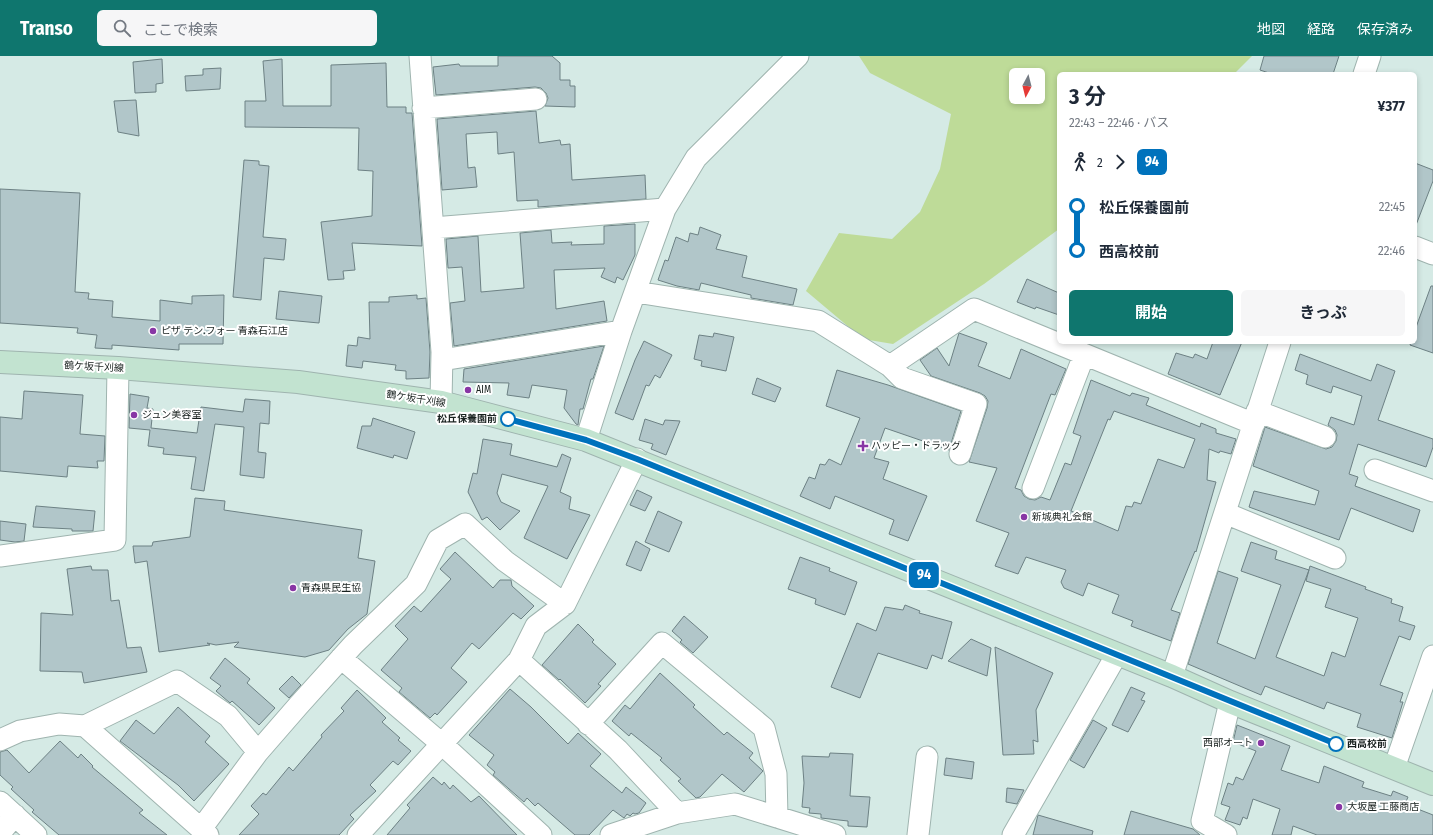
<!DOCTYPE html>
<html lang="ja">
<meta charset="utf-8">
<style>
:root{--surface:#fff;--page:#f6f6f7;--text:#1f2937;--muted:#747a83;--accent:#0f766e}
body{margin:0;font-family:"Fira Sans Condensed","Noto Sans JP",sans-serif;background:var(--page);color:var(--text);height:100vh;display:flex;flex-direction:column;font-size:15px;white-space:nowrap}
*{box-sizing:border-box;margin:0}
p{font-size:13px;color:var(--muted)}
.icon{flex:none;width:22px;height:22px;fill:none;stroke:currentColor;stroke-width:2;stroke-linecap:round;stroke-linejoin:round}
.map{position:relative;flex:1;overflow:hidden}
.details{position:absolute;left:1057px;top:16px;width:360px;height:272px;display:flex;flex-direction:column;background:var(--surface);border-radius:6px;box-shadow:0 2px 6px #0003}
.details>*{flex:none}
.badge{padding:0 8px;border-radius:6px;font-size:14px;line-height:26px}
.needle{width:26px;rotate:187deg}
.buttons{position:absolute;left:1009px;top:12px;display:grid;gap:8px}
.buttons a{display:grid;place-items:center;width:36px;height:36px;border-radius:6px;background:var(--surface);box-shadow:0 2px 6px #0003;font-size:20px}
.map>.badge{position:absolute;translate:-50% -50%;box-shadow:0 0 0 2px #fff}
.legs{display:flex;align-items:center;gap:6px;height:44px;padding:0 12px;font-size:13px}
.legs p{margin-inline-start:auto}
.summary{display:flex;align-items:center;justify-content:space-between;height:68px;padding:0 12px}
h1{font-size:22px;font-weight:700;line-height:30px}
.cta{display:flex;gap:8px;margin-top:auto;padding:8px 12px}
.cta a{flex:1;height:46px;border-radius:6px;background:var(--accent);color:#fff;font-size:16px;font-weight:700;line-height:46px;text-align:center}
.cta a+a{background:var(--page);color:var(--text)}
ul{padding:0 12px;list-style:none}
li{display:flex;align-items:center;gap:14px;height:44px;font-size:15px}
li i{display:grid;place-items:center;width:6px;height:100%;margin:0 5px;background:currentColor}
li i::after{content:'';width:10px;height:10px;margin:-5px;border:3px solid;border-radius:50%;background:var(--surface)}
li p{margin-inline-start:auto}
li:first-child i{background:linear-gradient(#0000 50%,currentColor 0)}
li:last-child i{background:linear-gradient(currentColor 50%,#0000 0)}
header{display:flex;align-items:center;gap:24px;box-sizing:border-box;height:56px;padding:0 20px;background:var(--accent);color:#fff}
header strong{font-size:19px}
nav{display:flex;gap:22px;margin-inline-start:auto;font-size:14px}
.search{width:280px;height:36px;background:var(--page);display:flex;align-items:center;gap:10px;box-sizing:border-box;padding:0 14px;border-radius:6px;color:var(--muted);font-size:15px}
.map>svg:first-child{display:block}
</style>
<header>
<strong>Transo</strong>
<div class="search"><svg class="icon" aria-label="search" viewBox="0 0 24 24"><circle cx="10" cy="10" r="6"/><path d="M15 15l6 6"/></svg>ここで検索</div>
<nav><a>地図</a><a>経路</a><a>保存済み</a></nav>
</header>
<div class="map">
<svg width="1433" height="779" viewBox="0 0 1433 779">
<rect width="100%" height="100%" fill="#d5eae5"/>
<path fill="#bedb98" fill-rule="evenodd" d="M 859,0 L 1252,0 L 1234,18 L 1059,18 L 1059,173 L 984,228 L 893,288 L 863,283 L 806,235 L 839,177 L 892,183 L 920,156 L 940,113 L 951,58 L 870,17 ZM 1016,19 L 1038,19 L 1038,41 L 1016,41 Z"/>
<path fill="#b1c6c9" stroke="#6d8184" fill-rule="evenodd" d="M 498,0 L 552,0 L 560,7 L 560,24 L 570,24 L 570,30 L 575,30 L 575,51 L 545,50 L 548,42 L 546,37 L 541,32 L 535,31 L 436,39 L 433,11 L 459,8 L 460,10 L 498,10 Z
M 1264,0 L 1339,0 L 1333,18 L 1272,18 L 1260,14 Z
M 162,3 L 163,27 L 156,28 L 156,36 L 135,37 L 133,6 Z
M 282,3 L 283,50 L 331,50 L 331,9 L 386,7 L 387,51 L 406,51 L 406,57 L 412,57 L 422,190 L 352,187 L 355,214 L 343,215 L 344,223 L 328,224 L 321,166 L 372,160 L 373,115 L 358,114 L 359,72 L 245,71 L 245,45 L 266,45 L 263,5 Z
M 221,12 L 220,33 L 186,35 L 185,20 L 203,19 L 203,13 Z
M 136,44 L 139,80 L 118,76 L 114,45 Z
M 536,55 L 539,87 L 560,84 L 561,89 L 570,88 L 572,124 L 645,119 L 646,143 L 538,151 L 538,144 L 517,145 L 514,96 L 498,98 L 497,76 L 466,78 L 468,112 L 475,111 L 477,131 L 442,134 L 437,63 Z
M 244,104 L 259,105 L 259,109 L 269,110 L 263,181 L 286,183 L 284,204 L 264,202 L 261,244 L 233,241 Z
M 1415,107 L 1433,114 L 1433,125 L 1416,169 L 1415,168 Z
M 0,133 L 80,137 L 75,236 L 89,237 L 88,243 L 113,245 L 112,261 L 160,265 L 160,244 L 192,248 L 192,240 L 224,239 L 223,288 L 179,288 L 179,294 L 112,289 L 112,293 L 95,292 L 97,279 L 77,277 L 78,272 L 0,267 Z
M 635,168 L 635,199 L 623,224 L 617,221 L 615,227 L 601,221 L 605,212 L 554,214 L 556,253 L 604,245 L 607,265 L 454,290 L 450,247 L 465,245 L 462,211 L 448,212 L 446,183 L 478,180 L 481,236 L 524,232 L 520,177 L 551,174 L 552,187 L 572,186 L 571,189 L 604,188 L 604,170 Z
M 700,171 L 721,179 L 716,193 L 747,200 L 742,221 L 797,233 L 793,249 L 751,242 L 751,239 L 701,227 L 699,234 L 677,230 L 658,224 L 665,204 L 668,205 L 676,181 L 688,186 L 690,177 L 698,179 Z
M 1027,223 L 1059,237 L 1059,259 L 1036,251 L 1035,253 L 1017,246 Z
M 1431,230 L 1433,230 L 1433,297 L 1410,289 L 1411,286 L 1415,286 L 1415,274 Z
M 279,235 L 322,240 L 319,267 L 276,263 Z
M 417,239 L 417,243 L 426,242 L 430,296 L 429,322 L 406,323 L 406,315 L 395,314 L 396,309 L 363,305 L 362,312 L 346,310 L 348,289 L 357,290 L 358,281 L 370,283 L 369,246 L 389,246 L 389,241 Z
M 714,277 L 734,281 L 726,315 L 701,310 L 702,305 L 694,303 L 699,279 L 713,281 Z
M 959,277 L 987,287 L 978,310 L 1010,323 L 1021,293 L 1066,313 L 1055,339 L 1051,338 L 1015,432 L 1021,434 L 1024,440 L 1029,443 L 1035,444 L 1041,441 L 1050,444 L 1065,407 L 1071,409 L 1081,380 L 1073,377 L 1091,324 L 1130,340 L 1132,337 L 1149,342 L 1146,349 L 1200,371 L 1201,367 L 1216,373 L 1216,377 L 1236,383 L 1231,398 L 1220,395 L 1219,397 L 1209,393 L 1207,424 L 1216,426 L 1196,496 L 1195,495 L 1171,554 L 1180,557 L 1171,585 L 1131,570 L 1133,565 L 1112,557 L 1119,539 L 1088,527 L 1083,540 L 1064,532 L 1061,526 L 1066,514 L 1026,501 L 1018,518 L 995,510 L 1009,477 L 976,465 L 997,412 L 969,406 L 987,352 L 988,345 L 985,340 L 980,337 L 931,320 L 920,304 L 937,292 L 949,310 ZM 1114,355 L 1195,383 L 1184,412 L 1158,403 L 1141,448 L 1134,446 L 1132,451 L 1126,450 L 1118,475 L 1071,455 L 1108,363 L 1110,364 Z
M 644,285 L 672,299 L 660,322 L 655,319 L 649,330 L 646,329 L 633,364 L 615,357 L 635,304 Z
M 1213,286 L 1242,286 L 1220,339 L 1168,318 L 1176,297 L 1193,302 L 1195,298 L 1207,303 Z
M 604,290 L 593,323 L 591,323 L 583,353 L 580,353 L 578,369 L 576,368 L 564,352 L 567,334 L 532,329 L 529,342 L 507,339 L 509,327 L 463,326 L 464,313 Z
M 1300,298 L 1371,325 L 1377,308 L 1395,315 L 1378,364 L 1433,383 L 1433,391 L 1426,411 L 1358,388 L 1349,418 L 1358,421 L 1355,430 L 1420,454 L 1413,476 L 1351,452 L 1339,484 L 1249,451 L 1254,435 L 1315,449 L 1319,435 L 1253,410 L 1265,371 L 1326,393 L 1332,391 L 1336,385 L 1337,379 L 1335,374 L 1328,369 L 1331,361 L 1354,369 L 1362,340 L 1333,330 L 1331,337 L 1306,328 L 1308,319 L 1295,314 Z
M 837,314 L 888,329 L 961,355 L 949,394 L 885,372 L 874,402 L 889,406 L 883,423 L 927,440 L 908,485 L 889,478 L 894,464 L 835,440 L 830,453 L 800,440 L 809,421 L 815,423 L 820,408 L 825,409 L 829,403 L 841,409 L 860,362 L 826,350 Z
M 757,322 L 781,332 L 775,346 L 752,338 Z
M 24,335 L 83,339 L 80,378 L 105,380 L 104,405 L 97,405 L 98,412 L 68,410 L 67,421 L 0,415 L 0,361 L 22,363 Z
M 130,338 L 149,341 L 147,352 L 153,353 L 151,372 L 197,377 L 201,351 L 243,356 L 245,343 L 270,345 L 269,368 L 260,367 L 258,396 L 266,397 L 264,422 L 240,419 L 244,371 L 215,368 L 204,435 L 191,433 L 196,401 L 163,398 L 164,392 L 148,390 L 150,374 L 129,372 Z
M 373,362 L 415,376 L 407,403 L 394,399 L 393,402 L 357,392 L 362,370 L 371,370 Z
M 645,363 L 663,369 L 665,364 L 680,365 L 666,399 L 651,393 L 653,388 L 639,384 Z
M 483,383 L 512,388 L 510,399 L 557,411 L 562,398 L 571,402 L 560,436 L 571,441 L 569,453 L 590,459 L 567,503 L 524,482 L 548,430 L 502,418 L 497,437 L 501,446 L 520,455 L 500,474 L 487,461 L 482,464 L 468,436 L 473,417 L 477,418 Z
M 637,434 L 652,441 L 645,455 L 630,449 Z
M 195,442 L 225,445 L 224,454 L 362,474 L 358,502 L 375,505 L 367,558 L 348,573 L 329,594 L 305,601 L 234,591 L 239,586 L 216,589 L 207,587 L 210,589 L 159,596 L 147,505 L 135,507 L 133,490 L 152,490 L 153,486 L 190,481 Z
M 36,450 L 95,455 L 93,475 L 72,475 L 72,473 L 33,471 Z
M 658,455 L 682,466 L 669,496 L 645,486 Z
M 0,465 L 26,468 L 24,485 L 15,486 L 0,484 Z
M 636,485 L 650,493 L 641,515 L 626,509 Z
M 1251,486 L 1277,495 L 1275,503 L 1309,514 L 1276,601 L 1324,620 L 1332,596 L 1345,601 L 1358,562 L 1325,551 L 1331,533 L 1306,525 L 1310,510 L 1366,531 L 1365,533 L 1392,543 L 1391,547 L 1403,551 L 1399,565 L 1415,570 L 1410,584 L 1399,580 L 1380,629 L 1403,637 L 1400,646 L 1403,646 L 1392,682 L 1357,671 L 1361,658 L 1327,646 L 1324,653 L 1265,630 L 1261,639 L 1188,608 L 1218,515 L 1238,522 L 1217,587 L 1255,603 L 1281,529 L 1241,515 Z
M 455,496 L 493,532 L 500,524 L 511,524 L 512,530 L 534,550 L 521,563 L 513,557 L 479,593 L 472,587 L 451,612 L 467,626 L 437,659 L 435,657 L 430,662 L 399,636 L 402,632 L 381,614 L 408,583 L 395,570 L 414,550 L 421,556 L 451,523 L 440,513 Z
M 800,501 L 830,512 L 829,515 L 857,526 L 845,559 L 815,548 L 816,543 L 788,533 Z
M 91,510 L 92,514 L 108,514 L 111,545 L 119,544 L 127,592 L 141,591 L 147,616 L 84,627 L 82,616 L 40,615 L 41,557 L 73,559 L 67,513 Z
M 905,549 L 920,555 L 919,557 L 952,566 L 942,603 L 932,599 L 927,613 L 878,597 L 860,642 L 831,631 L 857,567 L 876,575 L 885,551 L 903,554 Z
M 684,560 L 708,581 L 693,597 L 680,586 L 682,584 L 672,575 Z
M 578,568 L 594,584 L 592,586 L 616,608 L 598,628 L 601,630 L 585,647 L 560,623 L 559,624 L 542,609 Z
M 971,583 L 991,592 L 987,620 L 948,605 Z
M 995,591 L 1053,617 L 1036,654 L 1038,686 L 1033,684 L 1034,698 L 1003,699 Z
M 225,602 L 250,623 L 247,627 L 275,652 L 259,669 L 232,645 L 230,647 L 216,635 L 221,630 L 210,622 Z
M 660,617 L 695,649 L 693,651 L 724,679 L 727,676 L 753,697 L 749,702 L 763,715 L 744,736 L 722,718 L 700,741 L 696,742 L 678,725 L 681,723 L 660,704 L 662,702 L 631,677 L 629,680 L 612,665 L 625,649 L 630,653 Z
M 292,620 L 301,629 L 289,642 L 279,633 Z
M 1131,631 L 1145,637 L 1141,644 L 1145,645 L 1128,676 L 1112,669 Z
M 510,633 L 531,651 L 568,688 L 578,677 L 601,698 L 590,710 L 622,737 L 626,731 L 646,747 L 639,757 L 635,758 L 633,757 L 630,760 L 627,758 L 624,762 L 613,754 L 589,779 L 575,779 L 538,747 L 535,750 L 527,742 L 524,746 L 493,719 L 495,716 L 487,709 L 494,699 L 469,679 Z
M 357,634 L 386,662 L 382,666 L 400,682 L 398,684 L 411,695 L 398,709 L 393,705 L 370,729 L 376,735 L 350,759 L 354,763 L 339,779 L 239,779 L 259,758 L 251,750 L 263,737 L 266,739 L 289,711 L 293,715 L 322,681 L 321,679 L 344,655 L 341,652 Z
M 178,651 L 210,680 L 205,686 L 229,708 L 194,745 L 178,729 L 120,685 L 136,664 L 154,678 Z
M 1093,664 L 1107,672 L 1084,712 L 1070,704 Z
M 1237,669 L 1290,690 L 1281,714 L 1319,727 L 1324,710 L 1364,726 L 1362,731 L 1391,740 L 1393,735 L 1408,741 L 1405,748 L 1433,759 L 1433,779 L 1317,779 L 1293,770 L 1291,779 L 1272,779 L 1280,753 L 1253,743 L 1247,763 L 1243,761 L 1240,769 L 1225,764 L 1230,751 L 1221,748 L 1228,727 L 1233,729 L 1236,721 L 1243,724 L 1256,695 L 1233,686 Z
M 60,685 L 78,702 L 81,698 L 93,710 L 92,711 L 143,754 L 139,757 L 167,779 L 59,779 L 32,756 L 34,754 L 11,733 L 13,731 L 0,719 L 0,696 L 7,694 L 29,717 Z
M 830,697 L 853,698 L 850,740 L 870,741 L 867,771 L 848,770 L 848,765 L 821,762 L 821,758 L 809,757 L 810,752 L 802,751 L 804,727 L 802,700 L 829,701 Z
M 946,702 L 974,706 L 972,723 L 944,719 Z
M 433,721 L 442,729 L 444,726 L 450,733 L 453,729 L 471,746 L 479,740 L 517,779 L 387,779 L 410,752 L 407,749 Z
M 1007,732 L 1024,734 L 1017,748 L 1006,746 Z
M 1131,755 L 1193,773 L 1200,779 L 1124,779 Z
M 1038,759 L 1093,775 L 1092,779 L 1033,779 Z"/>
<g fill="none" stroke-linecap="round" stroke-linejoin="round">
<g stroke="#9fb4af" stroke-width="23">
<path id="street" d="M 420,0 L 442,296 L 441,346
M 1364,18 L 1370,0
M 423,52 L 536,43
M 433,172 L 665,153
M 1415,191 L 1433,198
M 636,236 L 818,265 L 890,310 L 902,322 L 976,348 L 960,398
M 442,304 L 621,275
M 890,310 L 974,253 L 1254,368
M 1257,355 L 1325,381
M 586,384 L 621,275 L 665,153 L 696,102 L 798,0
M 1375,414 L 1433,435
M 1033,432 L 1084,299
M 1225,457 L 1335,502
M 0,500 L 115,484 L 118,312
M 341,602 L 443,689 L 541,779
M 519,604 L 618,694 L 677,757
M 1172,620 L 1280,286
M 588,668 L 662,587 L 764,672 L 776,718 L 777,761
M 85,670 L 208,779
M 0,684 L 20,675 L 59,668 L 85,670 L 177,625 L 228,660 L 258,696
M 1394,712 L 1433,600
M 0,746 L 36,779
M 201,773 L 258,696 L 298,650 L 353,589 L 416,528 L 438,484 L 465,468 L 505,505 L 565,548
M 0,777 L 15,759
M 358,779 L 519,604 L 536,570 L 565,548 L 637,403
M 611,779 L 677,757 L 735,748 L 835,779
M 918,779 L 927,701
M 1013,779 L 1117,598
M 1226,779 L 1202,765 L 1230,646"/>
</g>
<g stroke="#9fb4af" stroke-width="24">
<path id="secondary" d="M 0,306 L 118,312 L 298,326 L 441,346 L 586,384 L 1172,620 L 1230,646 L 1433,728"/>
</g>
<use href="#street" stroke="#fff" stroke-width="21"/>
<use href="#secondary" stroke="#c2e3d0" stroke-width="22"/>
</g>
<g fill="none" stroke-linecap="round" stroke-linejoin="round">
<g stroke="#fff" stroke-width="9">
<path id="line-1" d="M 508,363 L 586,384 L 637,403 L 1336,688"/>
</g>
<use href="#line-1" stroke="#0072bc" stroke-width="6"/>
</g>
<g fill="#8836a5" stroke="#fff" stroke-width="1.5">
<circle cx="153" cy="275" r="4"/>
<circle cx="468" cy="334" r="4"/>
<circle cx="134" cy="359" r="4"/>
<path d="M861 384h4v4h4v4h-4v4h-4v-4h-4v-4h4z"/>
<circle cx="1024" cy="461" r="4"/>
<circle cx="293" cy="532" r="4"/>
<circle cx="1261" cy="687" r="4"/>
<circle cx="1339" cy="751" r="4"/>
</g>
<g fill="#fff" stroke="#0072bc" stroke-width="2">
<circle cx="508" cy="363" r="7"/>
<circle cx="1336" cy="688" r="7"/>
</g>
<g text-anchor="middle" dominant-baseline="central" stroke-width="4" stroke-linejoin="round" paint-order="stroke">
<g font-size="10" fill="#19211f" stroke="#fff" text-anchor="start">
<text x="161" y="275">ピザ テン.フォー 青森石江店</text>
<text x="476" y="334">AIM</text>
<text x="142" y="359">ジュン美容室</text>
<text x="871" y="390">ハッピー・ドラッグ</text>
<text x="1032" y="461">新城典礼会館</text>
<text x="301" y="532">青森県民生協</text>
<text x="1253" y="687" text-anchor="end">西部オート</text>
<text x="1347" y="751">大坂屋 工藤商店</text>
</g>
<g font-size="10" fill="#19211f" stroke="#fff">
<text transform="translate(94 311) rotate(3)">鶴ケ坂千刈線</text>
<text transform="translate(416 343) rotate(9)">鶴ケ坂千刈線</text>
</g>
<g font-size="10" font-weight="bold" fill="#19211f" stroke="#fff" text-anchor="end">
<text x="497" y="363">松丘保養園前</text>
<text x="1347" y="688" text-anchor="start">西高校前</text>
</g>
</g>
</svg>
<div class="buttons">
<a><svg class="needle" viewBox="-14 -14 28 28"><path d="M0-13l5 13h-10z" fill="#e53935"/><path d="M0 13l5-13h-10z" fill="#747a83"/></svg></a>
</div>
<b class="badge" style="left:924px;top:519px;background:#0072bc;color:#fff">94</b>
<section class="details">
<div class="summary"><div><h1>3 分</h1><p>22:43 – 22:46 · バス</p></div><b>¥377</b></div>
<div class="legs"><svg class="icon" aria-label="walk" viewBox="0 0 24 24"><circle cx="13" cy="4" r="2"/><path d="M13 8l-2 6 4 7M11 14l-3 7M7 12l3-4h3l4 4"/></svg>2<svg class="icon" aria-label="forward" viewBox="0 0 24 24"><path d="M9 5l7 7-7 7"/></svg><b class="badge" style="background:#0072bc;color:#fff">94</b></div>
<ul>
<li><i style="color:#0072bc"></i><b>松丘保養園前</b><p>22:45</p></li>
<li><i style="color:#0072bc"></i><b>西高校前</b><p>22:46</p></li>
</ul>
<div class="cta"><a>開始</a><a>きっぷ</a></div>
</section>
</div>
